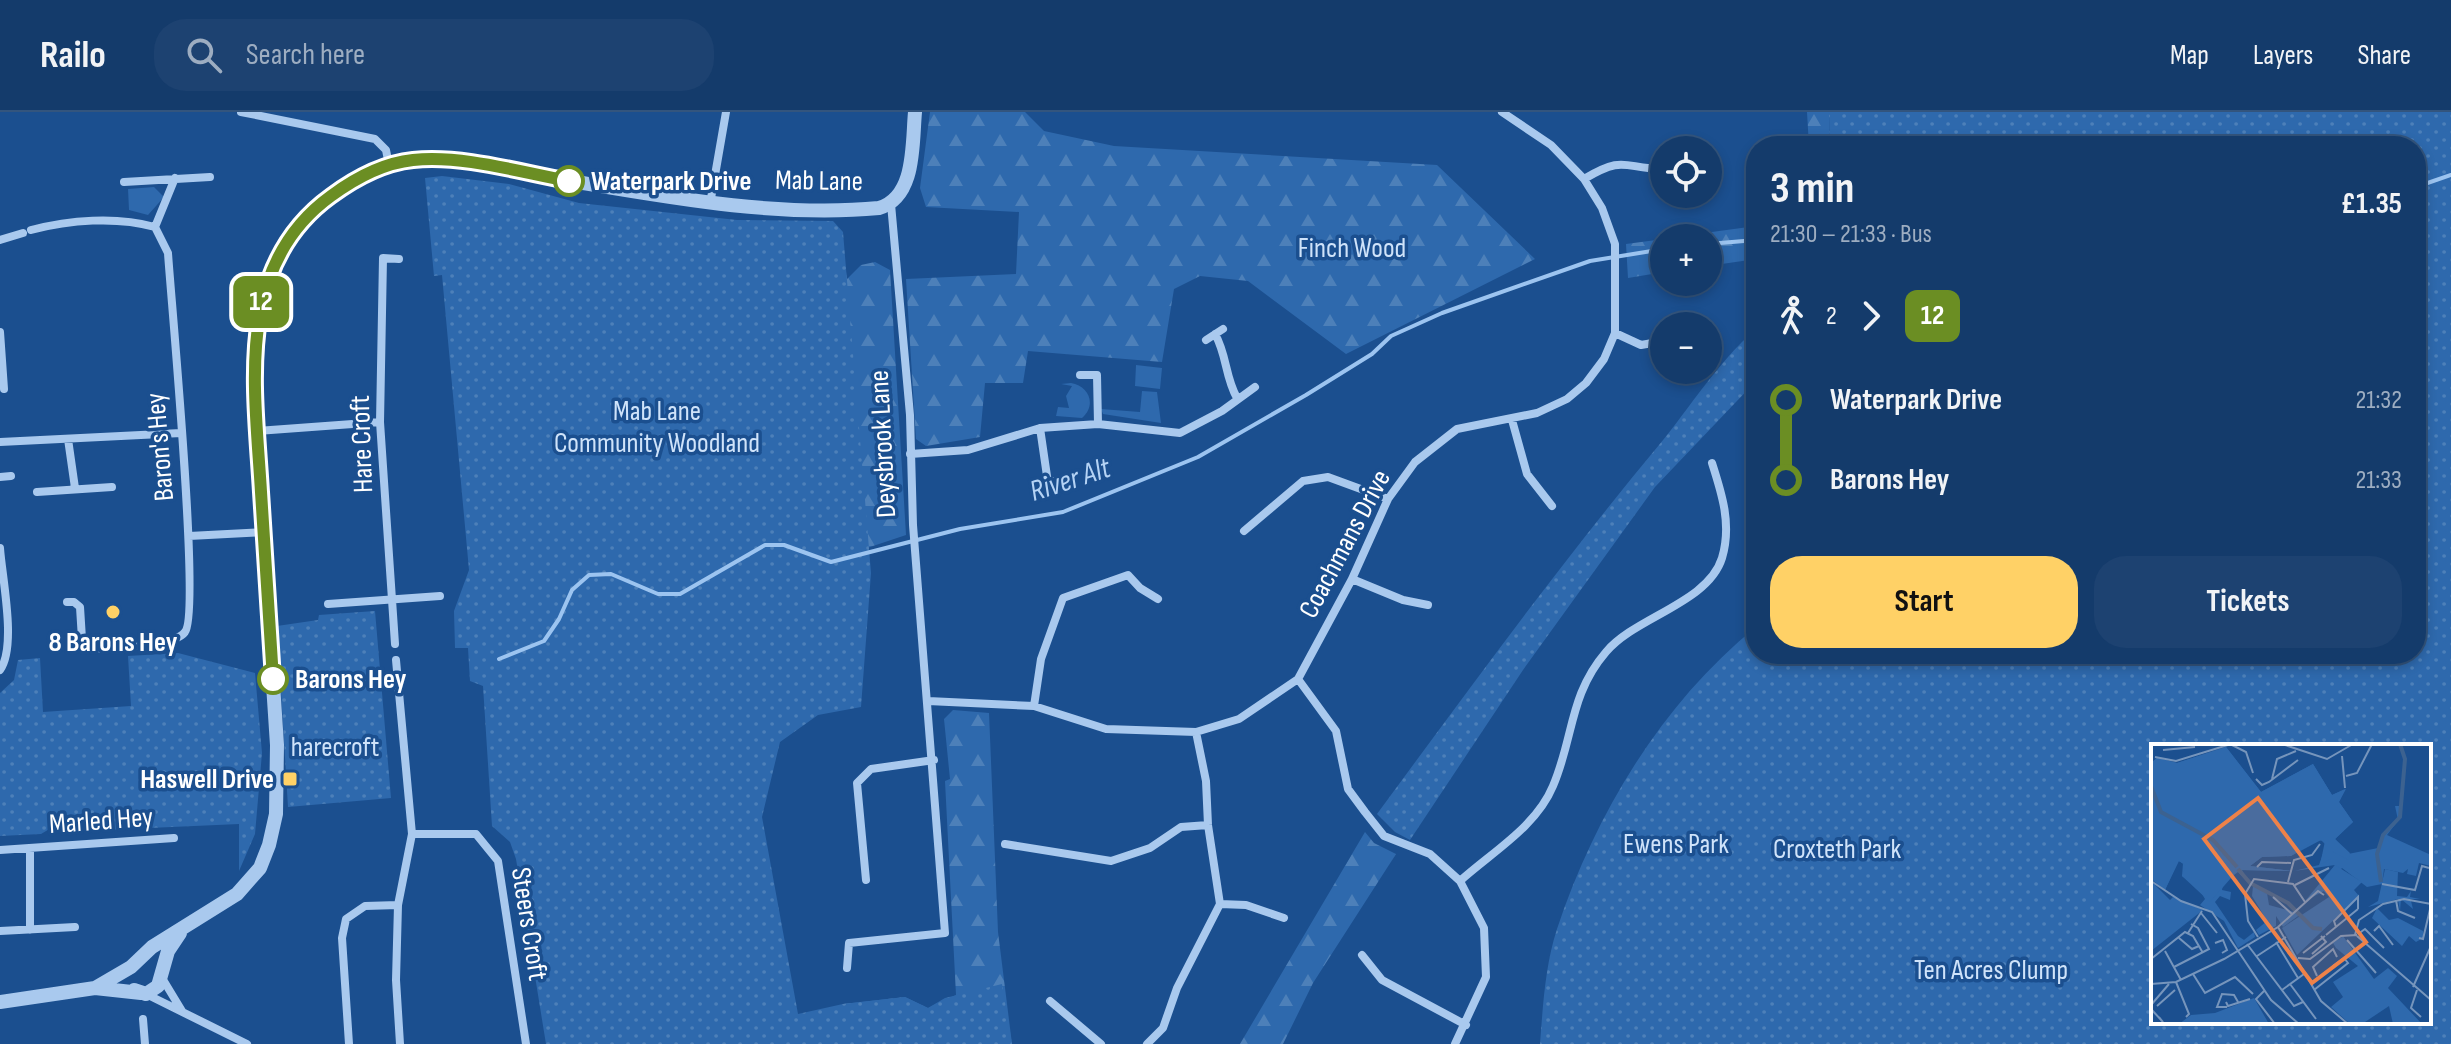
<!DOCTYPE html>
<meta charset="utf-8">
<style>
:root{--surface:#143b6b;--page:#1d4271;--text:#f1f3f6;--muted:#9dadc1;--line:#33557e;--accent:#ffd166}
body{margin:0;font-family:"Sofia Sans Condensed",sans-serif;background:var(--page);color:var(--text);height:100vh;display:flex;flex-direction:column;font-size:30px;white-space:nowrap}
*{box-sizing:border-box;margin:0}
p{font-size:26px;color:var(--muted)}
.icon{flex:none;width:44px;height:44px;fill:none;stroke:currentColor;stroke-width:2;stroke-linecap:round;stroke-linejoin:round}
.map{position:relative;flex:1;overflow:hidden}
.side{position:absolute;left:1746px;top:24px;width:680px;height:528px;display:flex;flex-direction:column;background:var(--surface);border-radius:32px;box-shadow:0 4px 12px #0003,0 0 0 2px var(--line)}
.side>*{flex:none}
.badge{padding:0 16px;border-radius:12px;font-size:28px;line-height:52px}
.buttons{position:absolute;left:1650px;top:24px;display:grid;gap:16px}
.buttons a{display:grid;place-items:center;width:72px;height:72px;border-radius:50%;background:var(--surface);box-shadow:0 4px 12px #0003,0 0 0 2px var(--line);font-size:40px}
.map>.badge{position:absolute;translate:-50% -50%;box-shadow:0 0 0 4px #fff}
.legs{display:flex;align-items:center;gap:12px;height:88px;padding:0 24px;font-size:26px}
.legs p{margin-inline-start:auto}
.summary{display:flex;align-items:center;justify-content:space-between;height:136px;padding:0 24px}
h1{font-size:44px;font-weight:700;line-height:60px}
.action{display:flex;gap:16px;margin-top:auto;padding:16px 24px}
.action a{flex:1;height:92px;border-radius:32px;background:var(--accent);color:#111;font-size:32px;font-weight:700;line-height:92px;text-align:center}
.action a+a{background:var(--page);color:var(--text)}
ul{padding:0 24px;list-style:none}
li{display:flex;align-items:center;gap:28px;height:80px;font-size:30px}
li i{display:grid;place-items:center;width:12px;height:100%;margin:0 10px;background:currentColor}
li i::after{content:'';width:20px;height:20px;margin:-10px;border:6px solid;border-radius:50%;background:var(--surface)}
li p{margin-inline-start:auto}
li:first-child i{background:linear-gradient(#0000 50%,currentColor 0)}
li:last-child i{background:linear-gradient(currentColor 50%,#0000 0)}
header{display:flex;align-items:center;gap:48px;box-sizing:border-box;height:112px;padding:0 40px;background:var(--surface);border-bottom:2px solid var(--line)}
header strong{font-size:38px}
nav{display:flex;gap:44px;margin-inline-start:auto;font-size:28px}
.search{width:560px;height:72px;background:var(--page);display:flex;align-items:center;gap:20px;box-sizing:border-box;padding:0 28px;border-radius:32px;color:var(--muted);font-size:30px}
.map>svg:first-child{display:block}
</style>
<header>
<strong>Railo</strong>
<div class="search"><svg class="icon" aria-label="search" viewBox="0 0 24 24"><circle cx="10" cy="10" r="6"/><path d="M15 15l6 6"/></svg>Search here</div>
<nav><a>Map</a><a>Layers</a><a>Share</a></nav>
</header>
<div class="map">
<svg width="2451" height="932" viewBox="0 0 2451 932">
<defs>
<pattern id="forest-firs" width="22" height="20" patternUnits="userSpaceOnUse" patternTransform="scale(2)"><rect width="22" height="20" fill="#2e69ad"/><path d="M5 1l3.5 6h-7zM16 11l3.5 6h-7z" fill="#4d80b9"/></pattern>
<pattern id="park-dots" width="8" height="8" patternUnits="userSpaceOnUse" patternTransform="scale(2)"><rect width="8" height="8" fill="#2e69ad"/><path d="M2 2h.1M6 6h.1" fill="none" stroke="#4d80b9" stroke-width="1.8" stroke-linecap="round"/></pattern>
</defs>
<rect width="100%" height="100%" fill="#1b4f8f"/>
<path fill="#2e69ad" d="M 154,75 L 164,85 L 148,103 L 129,98 L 128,77 Z
M 1136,253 L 1162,256 L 1160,277 L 1135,274 Z
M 1071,271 C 1089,274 1097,293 1082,306 L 1056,304 L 1058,295 L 1069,296 L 1066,284 L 1072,274 L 1061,272 Z
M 1142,279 L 1157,280 L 1161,311 L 1103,302 L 1101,297 L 1140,300 Z"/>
<path fill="url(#forest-firs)" d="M 930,0 L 1025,0 L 1044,19 L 1114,34 L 1437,53 L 1535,147 L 1346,242 L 1248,169 L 1200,164 L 1174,177 L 1162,250 L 1028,239 L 1023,271 L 985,271 L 980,325 L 926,334 L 916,327 L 906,167 L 1016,162 L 1019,100 L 926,95 L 920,76 Z
M 1807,0 L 1829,0 L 1830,34 L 1809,34 Z
M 1756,114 L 1756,147 L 1708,154 L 1708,126 L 1668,126 Z
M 1664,127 L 1664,160 L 1628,166 L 1626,132 Z
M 875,150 L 890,158 L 906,423 L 843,444 L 845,152 L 847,167 L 861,153 Z
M 953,598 L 989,601 L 998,820 L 1012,932 L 843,892 L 905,885 L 928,896 L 956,883 L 945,669 L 950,667 L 944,607 Z
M 1365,720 L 1374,731 L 1396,742 L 1313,871 L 1283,932 L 1240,932 Z"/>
<path fill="url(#park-dots)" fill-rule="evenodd" d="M 1829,0 L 2451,0 L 2451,932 L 1540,932 C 1543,894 1545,854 1557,817 C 1595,703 1661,592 1756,515 L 1756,542 L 2416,542 L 2416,34 L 1830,34 ZM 2153,634 L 2429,634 L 2429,910 L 2153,910 Z
M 442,64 L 509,72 L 579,91 L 737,108 L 833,109 L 843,120 L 871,461 L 861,595 L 818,603 L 780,630 L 762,705 L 798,902 L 843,892 L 905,885 L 928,896 L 945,886 L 1002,872 L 1012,932 L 546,932 L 516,747 L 510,730 L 492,714 L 483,574 L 470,569 L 468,536 L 455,536 L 454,499 L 469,458 L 442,163 L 434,164 L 425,66 Z
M 1756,217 L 1756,269 L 1655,375 L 1523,558 L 1410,728 L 1395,720 L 1377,702 C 1469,577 1560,452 1659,333 C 1691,294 1718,250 1756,217 Z
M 375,499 L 391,686 L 288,695 L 277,514 L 318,508 L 319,503 Z
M 178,541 L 255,561 L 262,641 L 255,722 L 239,759 L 239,712 L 59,720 L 51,716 L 41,722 L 0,724 L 0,581 L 14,568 L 18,548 L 40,546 L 43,600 L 131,594 L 128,544 Z"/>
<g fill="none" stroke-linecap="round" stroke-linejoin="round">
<path stroke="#9cc4f0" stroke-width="4" d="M 2416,75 L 2451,63
M 1708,132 L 1756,128
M 499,547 L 544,529 L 559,507 L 572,478 L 589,463 L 611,462 L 658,482 L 680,482 L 765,433 L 784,433 L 831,450 L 960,417 L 1063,400 L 1198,345 L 1306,283 L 1372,242 L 1391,224 L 1442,201 L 1590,149 L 1664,137"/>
<path stroke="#a9c9ee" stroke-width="8" d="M 241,0 L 375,27 L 386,38 L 389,53
M 1708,52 L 1715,51
M 1584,67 C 1626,42 1623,57 1664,57
M 124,70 L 210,65
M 710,92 L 726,0
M 155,115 L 175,66
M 31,118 C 69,108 116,104 155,115 L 168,141 C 171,188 201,501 185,520 C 173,536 111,535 90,537 L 82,527 L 80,495 L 74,490 L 67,490
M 0,128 L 23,121
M 0,220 L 4,277
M 1615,221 L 1641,233 L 1664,229
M 1215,222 C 1227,243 1225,265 1237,286
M 1206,228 L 1223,217
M 1708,234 L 1710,235
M 1080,263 L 1097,263 L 1098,312
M 1512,308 L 1527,362 L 1552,394
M 1040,316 L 1048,371
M 257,319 L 380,310
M 68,327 L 75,376
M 0,330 L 181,321
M 910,342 L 968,338 L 1040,316 L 1098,312 L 1180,321 L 1222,299 L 1255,275
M 0,365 L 11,364
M 1036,375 L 1061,367
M 37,380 L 112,375
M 1244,419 L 1303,369 L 1328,365 L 1388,387
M 189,424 L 264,420
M 0,436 C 2,466 17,534 0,558
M 1352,467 L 1403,488 L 1428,493
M 328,492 L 440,484
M 395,532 L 380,310 L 383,146 L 399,147
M 396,548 L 412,722 L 398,793 L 396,868 L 400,932
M 1298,567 L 1336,619 L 1348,677 L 1365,700 L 1384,724 L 1430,742 L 1460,769 L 1484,816 L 1486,865 L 1455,932
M 928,589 L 1034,594 L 1106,617 L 1196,620 L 1239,607 L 1298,567 L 1352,467 L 1388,387 L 1415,350 L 1457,317 L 1537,301 L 1567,287 L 1586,271 L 1604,247 L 1615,221 L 1615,132 L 1602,96 L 1584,67 L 1551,33 L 1502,0
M 1034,594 L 1041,547 L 1063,486 L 1128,463 L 1140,476 L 1158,487
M 412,722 L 476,722 L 498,749 L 526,932
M 1005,732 L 1111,749 L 1150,736 L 1181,715 L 1208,713
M 30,736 L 30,818
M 0,738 L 174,726
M 866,768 L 857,671 L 871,657 L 934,648
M 1460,769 C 1492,740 1536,715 1553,674 C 1574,625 1569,583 1606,540 C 1635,505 1708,491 1722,446 C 1732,413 1722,382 1712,351
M 1220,792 L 1246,793 L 1284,806
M 0,819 L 75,815
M 1362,843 L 1382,868 L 1466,913
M 847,856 L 849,831 L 945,821 L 913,413 L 910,303 L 891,92
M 162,866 L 182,899
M 146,882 L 247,932
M 1050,889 L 1101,932
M 143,907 L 145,932
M 349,932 L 342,826 L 346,807 L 365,794 L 398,793
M 1147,932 L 1163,916 L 1177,876 L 1220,792 L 1208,713 L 1206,669 L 1196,620"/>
<path stroke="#a9c9ee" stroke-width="14" d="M 95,876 L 131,855 L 152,835 L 237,782 L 260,756 L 269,733 L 276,702 L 277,633 L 254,282 C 253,199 270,117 347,72 C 366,61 388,52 409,48 C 457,41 512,59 559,67 C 661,84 775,106 879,96 C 916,85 912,32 915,0
M 134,878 L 146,882 L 158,874 L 168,839 L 180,821
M 0,890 L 95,876 L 141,881"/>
</g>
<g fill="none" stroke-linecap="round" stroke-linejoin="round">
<g stroke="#fff" stroke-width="18">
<path id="line-1" d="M 273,567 C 269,505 265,442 261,380 C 255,276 234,154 331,84 C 354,67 384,51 413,48 C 464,43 519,60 569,69"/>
</g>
<use href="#line-1" stroke="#6b8e23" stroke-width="12"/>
</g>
<g fill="#fff" stroke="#6b8e23" stroke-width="4">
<circle cx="569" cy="69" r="14"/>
<circle cx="273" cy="567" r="14"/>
</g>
<g fill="#ffd166" stroke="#1b4f8f" stroke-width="3">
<circle cx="113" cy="500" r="8"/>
<rect x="282" y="659" width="16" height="16" rx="4"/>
</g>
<g text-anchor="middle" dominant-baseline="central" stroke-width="7" stroke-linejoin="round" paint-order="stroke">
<g font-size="28" font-weight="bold" fill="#fff" stroke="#1b4f8f" text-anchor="start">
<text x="591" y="69">Waterpark Drive</text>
<text x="295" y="567">Barons Hey</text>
</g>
<g font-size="28" fill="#fff" stroke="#1b4f8f">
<text transform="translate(819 69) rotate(1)">Mab Lane</text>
<text transform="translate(362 332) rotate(-92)">Hare Croft</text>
<text transform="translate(883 332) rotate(-93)">Deysbrook Lane</text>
<text transform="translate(160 335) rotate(-95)">Baron's Hey</text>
<text transform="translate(1345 432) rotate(-62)">Coachmans Drive</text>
<text transform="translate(101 709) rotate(-4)">Marled Hey</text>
<text transform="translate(529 812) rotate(81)">Steers Croft</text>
</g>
<g font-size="28" fill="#cfe3fa" stroke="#1b4f8f">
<text x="1352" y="136">Finch Wood</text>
<text x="657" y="299">Mab Lane<tspan x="657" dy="32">Community Woodland</tspan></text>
<text x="335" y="635">harecroft</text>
<text x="1676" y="732">Ewens Park</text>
<text x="1837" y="737">Croxteth Park</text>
<text x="1991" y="858">Ten Acres Clump</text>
</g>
<g font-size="28" font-weight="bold" fill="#fff" stroke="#1b4f8f">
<text x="113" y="530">8 Barons Hey</text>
<text x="274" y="667" text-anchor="end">Haswell Drive</text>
</g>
<g font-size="30" font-style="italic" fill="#b5d3f5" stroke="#1b4f8f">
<text transform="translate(1070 368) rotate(-18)">River Alt</text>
</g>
</g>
<g transform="translate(2151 632)">
<rect width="280" height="280" fill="#1b4f8f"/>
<path d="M 234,125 L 247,128 L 246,152 L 256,153 L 260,147 L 259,153 L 269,155 L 252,155 L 265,157 L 260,157 L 262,165 L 250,155 L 249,167 L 247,155 L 217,163 L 227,157 ZM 226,164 L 238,176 L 247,174 L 272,187 L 272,194 L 265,198 L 258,192 L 251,202 L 221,174 ZM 103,254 L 118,280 L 28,280 L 40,271 L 64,269 Z" fill="#2e69ad"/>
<path d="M 75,3 L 110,48 L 162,20 L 181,51 L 194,45 L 188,58 L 202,78 L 184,95 L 197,110 L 227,104 L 231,91 L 247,76 L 244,62 L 248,62 L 249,74 L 236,91 L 280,111 L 280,122 L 268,119 L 265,132 L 256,130 L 257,125 L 252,129 L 233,125 L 231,140 L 216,143 L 191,124 L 173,147 L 154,157 L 184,121 L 143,127 L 168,121 L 175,101 L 170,96 L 140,112 L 111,113 L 99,122 L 141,127 L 91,126 L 97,138 L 87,128 L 76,136 L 128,48 L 0,55 L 0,19 L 6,14 L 26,19 ZM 10,90 L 62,154 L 72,141 L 71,146 L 80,148 L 79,156 L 69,152 L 64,158 L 87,192 L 93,196 L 103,188 L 104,193 L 87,204 L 73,177 L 49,161 L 54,155 L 48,145 L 31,132 L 32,119 L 27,117 L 14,146 ZM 102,142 L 116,149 L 118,161 L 150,170 L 132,183 L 125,172 L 125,182 L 108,191 L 105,186 L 116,177 L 101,152 Z" fill="#2e69ad"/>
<path d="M 75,3 L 110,48 L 162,20 L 181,51 L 195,45 L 188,58 L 202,78 L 184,95 L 199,109 L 197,116 L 181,107 L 181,114 L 169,121 L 174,97 L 164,96 L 140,112 L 111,113 L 99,122 L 141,127 L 87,126 L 59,158 L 31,132 L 35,122 L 28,117 L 14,146 L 0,135 L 0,19 L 6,14 L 26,19 ZM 184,121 L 211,138 L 203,146 L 208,152 L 146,211 L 131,184 L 178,153 L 168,142 ZM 0,137 L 19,156 L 22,153 L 52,166 L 0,207 ZM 192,192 L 223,235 L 237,224 L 246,232 L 237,244 L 271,280 L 242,280 L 238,262 L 211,280 L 199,280 L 180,263 L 192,253 L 182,238 L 207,222 L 185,204 L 182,199 Z" fill="#2e69ad"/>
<path fill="none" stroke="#3c6290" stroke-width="4" d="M 0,42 L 10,68 L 62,96 L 86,123M 87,125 L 99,139 L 137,159 L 162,184 L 171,185M 230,138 L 226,110 L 232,91 L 249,73 L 254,15 L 249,0"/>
<path fill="none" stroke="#7695bc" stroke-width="2" d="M 79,0 L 95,8 L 102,29M 131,0 L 176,15 L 202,0M 12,6 L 44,3M 191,12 L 194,44M 4,13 L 25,17 L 80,0M 195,32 L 206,29 L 221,0M 105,35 L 111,41 L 118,38 L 147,16M 121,35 L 126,15 L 145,7M 106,123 L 111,118 L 140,119M 0,137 L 30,157 L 61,168 L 120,256 L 148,280M 137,138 L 143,116 L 161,111 L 169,100M 231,140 L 264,146 L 271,122 L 278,124M 144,141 L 178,124M 122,153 L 141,170M 245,156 L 247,167 L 264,174M 50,169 L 66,189M 127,183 L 170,257 L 197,280M 185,183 L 183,177 L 207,153 L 207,165M 223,187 L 228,182 L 242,201M 37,189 L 51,167M 207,190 L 214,185 L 233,204M 175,191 L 207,165M 204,191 L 208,176 L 232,160 L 253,155 L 280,160M 206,192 L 280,256M 107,193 L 97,177 L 94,150 L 103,135 L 142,140 L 154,158M 28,194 L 41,205 L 48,202M 268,194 L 272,195 L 280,161M 196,196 L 225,229M 125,198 L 147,234M 64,199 L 72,196 L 76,206 L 71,209M 96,200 L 143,262 L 152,258M 14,207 L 30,236M 152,209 L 174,192M 161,210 L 175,198 L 170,192M 106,212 L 135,193M 147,214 L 159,215 L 190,192 L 206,191M 0,215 L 34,188 L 42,192 L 52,209M 23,223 L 58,205 L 47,184 L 40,180M 42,230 L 54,249 L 84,233 L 102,250M 166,232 L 162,223 L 182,205 L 186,213M 25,238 L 38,270 L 35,273M 0,240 L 25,238 L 73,215 L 127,183 L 167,147 L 173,151M 139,240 L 165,275M 262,243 L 280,202M 114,246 L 105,255 L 124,280M 131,246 L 153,230M 163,246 L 197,219 L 193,214 L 182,222M 266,246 L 260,264 L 270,273M 75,258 L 77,262 L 99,255M 0,261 L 18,240M 6,262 L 24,246M 76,263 L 66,263 L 71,250 L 83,251 L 87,258M 0,265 L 12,278 L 8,273"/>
<path fill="#ee8249" fill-opacity="0.15" stroke="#ee8249" stroke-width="4" d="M 107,54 L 215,198 L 161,239 L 53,95 Z"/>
<rect width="280" height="280" fill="none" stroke="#fff" stroke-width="4"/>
</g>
</svg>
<div class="buttons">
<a><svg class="icon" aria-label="locate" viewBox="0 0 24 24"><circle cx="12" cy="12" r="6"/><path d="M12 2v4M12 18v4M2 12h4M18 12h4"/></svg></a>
<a>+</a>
<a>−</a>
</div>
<b class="badge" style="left:261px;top:190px;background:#6b8e23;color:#fff">12</b>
<section class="side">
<div class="summary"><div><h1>3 min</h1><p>21:30 – 21:33 · Bus</p></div><b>£1.35</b></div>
<div class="legs"><svg class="icon" aria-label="walk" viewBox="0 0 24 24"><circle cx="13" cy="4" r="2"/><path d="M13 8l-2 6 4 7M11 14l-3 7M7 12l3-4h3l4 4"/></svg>2<svg class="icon" aria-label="forward" viewBox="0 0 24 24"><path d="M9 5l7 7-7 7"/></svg><b class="badge" style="background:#6b8e23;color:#fff">12</b></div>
<ul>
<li><i style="color:#6b8e23"></i><b>Waterpark Drive</b><p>21:32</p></li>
<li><i style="color:#6b8e23"></i><b>Barons Hey</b><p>21:33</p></li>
</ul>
<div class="action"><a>Start</a><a>Tickets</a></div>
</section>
</div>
